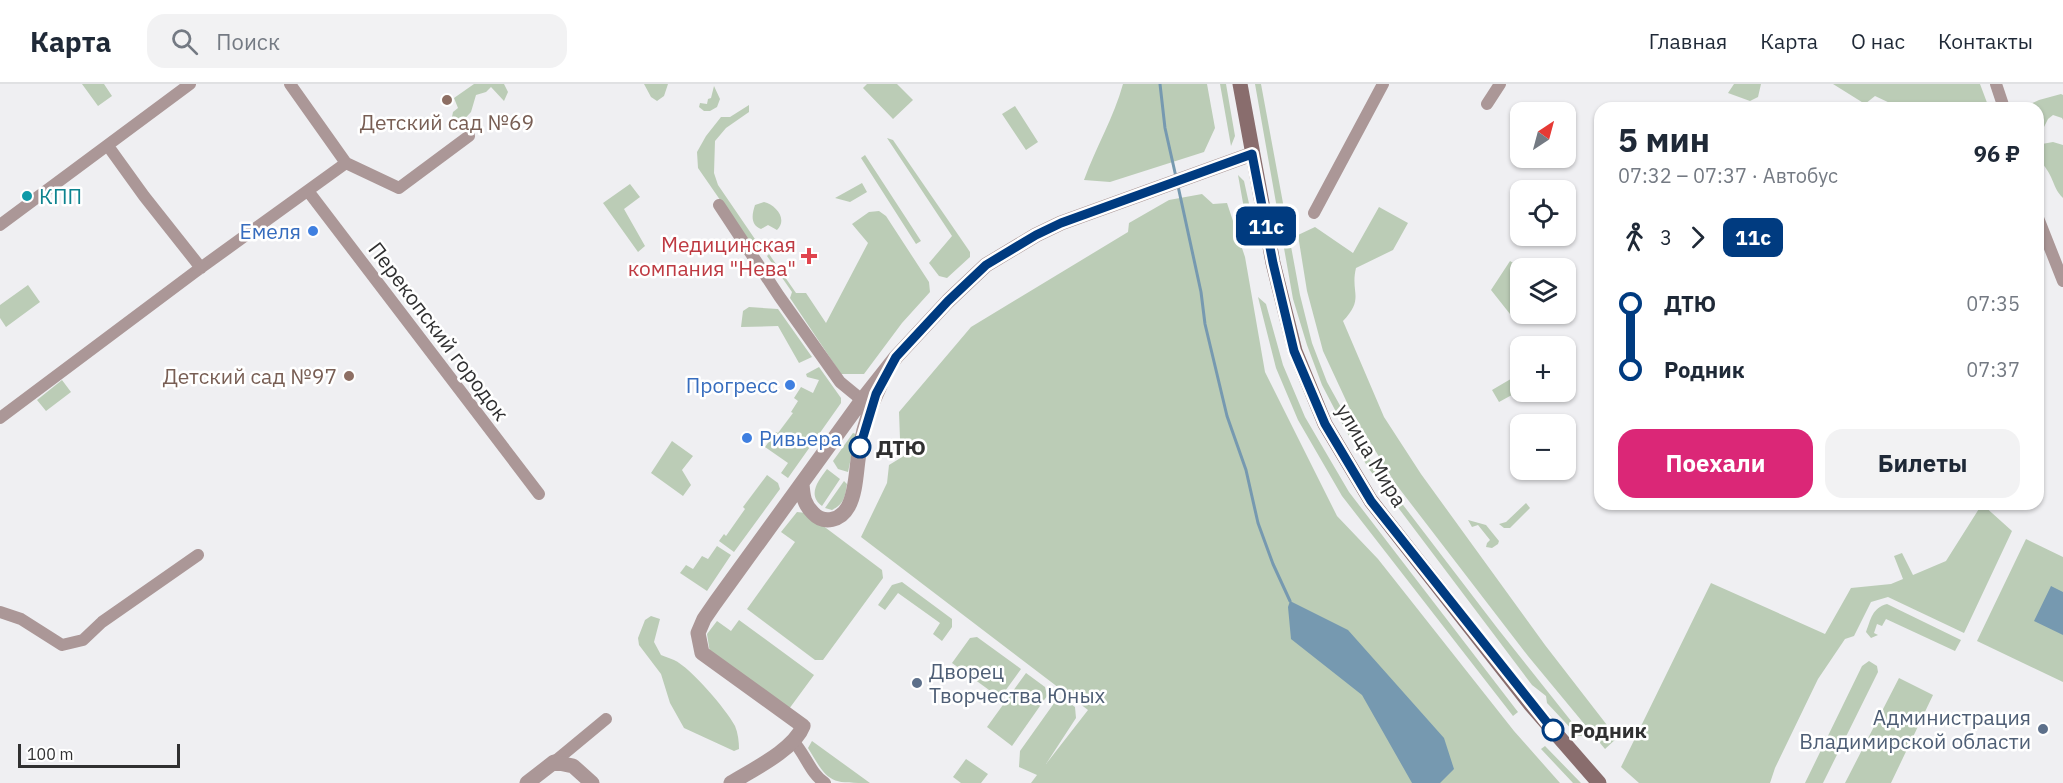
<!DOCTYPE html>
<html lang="ru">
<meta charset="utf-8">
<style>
:root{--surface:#fff;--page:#f2f2f3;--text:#1f2937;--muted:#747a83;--line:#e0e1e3;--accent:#db2777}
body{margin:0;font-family:"IBM Plex Sans",sans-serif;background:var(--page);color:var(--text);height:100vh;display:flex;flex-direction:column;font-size:22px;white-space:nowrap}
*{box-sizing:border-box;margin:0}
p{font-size:20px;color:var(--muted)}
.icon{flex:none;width:33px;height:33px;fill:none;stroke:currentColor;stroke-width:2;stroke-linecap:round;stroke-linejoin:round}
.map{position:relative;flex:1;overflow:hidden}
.details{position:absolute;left:1594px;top:18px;width:450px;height:408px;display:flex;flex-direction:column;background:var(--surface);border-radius:18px;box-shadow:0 2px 4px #0004}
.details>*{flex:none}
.badge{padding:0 12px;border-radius:9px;font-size:21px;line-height:39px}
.needle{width:39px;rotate:36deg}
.buttons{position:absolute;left:1510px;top:18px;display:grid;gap:12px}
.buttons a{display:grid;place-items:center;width:66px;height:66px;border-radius:12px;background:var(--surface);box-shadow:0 2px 4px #0004;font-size:30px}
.scale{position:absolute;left:18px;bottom:15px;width:162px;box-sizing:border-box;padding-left:6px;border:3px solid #303031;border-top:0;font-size:16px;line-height:21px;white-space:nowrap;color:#303031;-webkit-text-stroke:4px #fff;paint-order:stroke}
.map>.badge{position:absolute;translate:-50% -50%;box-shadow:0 0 0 3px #fff}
.legs{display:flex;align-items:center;gap:9px;height:66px;padding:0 24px;font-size:20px}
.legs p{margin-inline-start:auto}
.overview{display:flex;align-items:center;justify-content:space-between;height:102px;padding:0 24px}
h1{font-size:33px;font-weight:700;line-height:45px}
.button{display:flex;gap:12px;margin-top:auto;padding:12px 24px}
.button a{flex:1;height:69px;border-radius:18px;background:var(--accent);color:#fff;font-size:24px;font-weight:700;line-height:69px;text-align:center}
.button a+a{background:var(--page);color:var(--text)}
ul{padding:0 24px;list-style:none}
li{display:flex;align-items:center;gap:21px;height:66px;font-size:22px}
li i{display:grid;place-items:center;width:9px;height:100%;margin:0 8px;background:currentColor}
li i::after{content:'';width:15px;height:15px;margin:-8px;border:4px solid;border-radius:50%;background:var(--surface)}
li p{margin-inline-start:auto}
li:first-child i{background:linear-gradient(#0000 50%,currentColor 0)}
li:last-child i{background:linear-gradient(currentColor 50%,#0000 0)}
header{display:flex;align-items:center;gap:36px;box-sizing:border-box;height:84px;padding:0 30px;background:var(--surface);border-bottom:2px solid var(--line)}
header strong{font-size:28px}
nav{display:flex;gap:33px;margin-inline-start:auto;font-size:21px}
.search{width:420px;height:54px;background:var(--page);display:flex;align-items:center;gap:15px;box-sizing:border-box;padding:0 21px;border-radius:18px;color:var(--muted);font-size:22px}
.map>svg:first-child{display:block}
</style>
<header>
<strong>Карта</strong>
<div class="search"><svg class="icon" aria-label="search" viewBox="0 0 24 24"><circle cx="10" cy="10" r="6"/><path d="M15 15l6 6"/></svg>Поиск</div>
<nav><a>Главная</a><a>Карта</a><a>О нас</a><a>Контакты</a></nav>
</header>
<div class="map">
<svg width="2063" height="699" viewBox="0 0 2063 699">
<rect width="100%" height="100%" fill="#efeff2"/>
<path fill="#bbccb6" d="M 82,0 L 104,0 L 112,12 L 98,22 Z
M 474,0 L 504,0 L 508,8 L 504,17 L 491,3 L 486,8 L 476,11 L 471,28 L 458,42 L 452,33 L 453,28 L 458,24 L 454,14 Z
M 644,0 L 668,0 L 664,12 L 657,17 L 651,13 Z
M 867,0 L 897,0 L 913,16 L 893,35 L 863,4 Z
M 1123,0 L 1207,0 L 1215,44 L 1204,68 L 1110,98 L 1084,96 C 1096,63 1114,33 1123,0 Z
M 1220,0 L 1226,0 L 1235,52 L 1231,62 Z
M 1255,0 L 1261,0 L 1300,211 L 1312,259 L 1327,298 L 1374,383 L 1498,545 L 1583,652 L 1578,652 L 1547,619 L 1546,612 L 1532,601 L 1369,385 L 1346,347 L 1322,301 L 1307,261 L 1293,215 Z
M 1734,0 L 1761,0 L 1758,13 L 1750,17 L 1728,9 Z
M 1833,0 L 1980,0 L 1989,24 L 1890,24 L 1892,20 L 1875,12 L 1865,20 Z
M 714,2 L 720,15 L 717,23 L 710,27 L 704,27 L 699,23 L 700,19 L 707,20 L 708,15 L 711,14 Z
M 2061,10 L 2063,11 L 2063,36 L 2062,34 L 2053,31 L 2048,35 L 2039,53 L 2038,24 L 2022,24 L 2039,16 Z
M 749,21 L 749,28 L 726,44 L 715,57 L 714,89 L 718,101 L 759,161 L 754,165 L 698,84 L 697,68 L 706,52 L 721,33 L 730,33 Z
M 1015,22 L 1038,58 L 1026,66 L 1002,30 Z
M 887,54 L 893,56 L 970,168 L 970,173 L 947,194 L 939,192 L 929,179 L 952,152 Z
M 2053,58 L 2063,61 L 2063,114 C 2056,107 2055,102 2051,93 C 2045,80 2038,79 2039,62 L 2042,60 Z
M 865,71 L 921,157 L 916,160 L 861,74 Z
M 1238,91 L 1244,97 L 1254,142 L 1250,158 Z
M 862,99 L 867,108 L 850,118 L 835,114 Z
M 630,100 L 640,113 L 624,125 L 645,162 L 638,168 L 603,119 Z
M 1202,110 L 1213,120 L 1227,119 L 1245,173 L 1265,288 L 1337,432 L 1378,475 L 1514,647 L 1560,699 L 1031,699 L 1037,691 L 1019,683 L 1020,667 L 1057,615 L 1062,614 L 1075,623 L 1076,634 L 1046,680 L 1088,626 L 861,453 L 887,399 L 889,381 L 907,370 L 900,355 L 899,328 L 971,243 L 1128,148 L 1129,139 L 1169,116 Z
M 764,118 C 776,121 788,135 777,146 L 768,141 L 761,145 C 750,141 752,130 755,121 Z
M 1379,123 L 1408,139 L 1393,166 L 1356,184 C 1350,209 1365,214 1343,237 L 1384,333 L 1421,390 L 1545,561 L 1617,654 L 1605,665 L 1528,572 L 1395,399 L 1350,325 L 1323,267 L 1307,207 L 1298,151 L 1315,143 L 1353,169 Z
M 879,127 L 886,132 L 929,198 L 930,208 L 902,239 L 864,290 L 841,290 L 790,214 L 792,208 L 767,172 L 769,170 L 796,209 L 806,209 L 826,239 L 868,159 L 852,140 L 869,128 Z
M 1510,177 L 1521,184 L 1521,222 L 1510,230 L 1491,206 Z
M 28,201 L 40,218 L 6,243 L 0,234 L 0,221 Z
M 1258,213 L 1266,220 L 1283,281 L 1305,333 L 1349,408 L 1518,628 L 1513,632 L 1342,412 L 1298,336 L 1276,284 Z
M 749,223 L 778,225 L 812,273 L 799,279 L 778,242 L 741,243 L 743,227 Z
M 819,283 L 841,314 L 841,319 L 788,394 L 781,389 L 788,379 L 765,363 L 776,348 L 778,349 L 793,329 L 791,328 L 798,317 L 794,314 L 801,303 L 813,309 L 819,296 L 807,293 L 806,290 Z
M 1521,289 L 1521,306 L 1499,318 L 1492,306 Z
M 62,296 L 71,308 L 46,327 L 37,316 Z
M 853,349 L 856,350 L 848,388 L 838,385 L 833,377 Z
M 672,357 L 693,372 L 682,386 L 691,401 L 683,412 L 651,389 Z
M 827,385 L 840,395 L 822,422 C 807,411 818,397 827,385 Z
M 767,391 L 778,399 L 780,405 L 734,468 L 719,457 L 724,450 L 726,452 L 745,425 L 743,423 Z
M 844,397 L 847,400 C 845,413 844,420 832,426 L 825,424 Z
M 1526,419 L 1530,424 L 1510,444 L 1504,444 L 1499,440 L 1506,438 Z
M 1982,420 L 2012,447 L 1964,549 L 1888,513 L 1871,518 L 1854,552 L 1845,555 L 1818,595 L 1775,684 L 1770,699 L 1639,699 L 1621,683 L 1711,499 L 1825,550 L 1851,504 L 1891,500 L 1903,495 L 1894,472 L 1902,469 L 1913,491 L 1946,477 Z
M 797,428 L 806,429 L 882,486 L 883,494 L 823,576 L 815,576 L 747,525 L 795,458 L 781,448 Z
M 1468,436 L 1486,441 L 1499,457 L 1498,460 L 1492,464 L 1486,463 L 1487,459 L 1490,456 L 1478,441 L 1472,443 Z
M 2026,455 L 2063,473 L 2063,598 L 1977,557 Z
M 717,462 L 731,471 L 707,507 L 680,489 L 686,481 L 693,485 L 702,472 L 708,475 Z
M 902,498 L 952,535 L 952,543 L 942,557 L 933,550 L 940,539 L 898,509 L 885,526 L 878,521 L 892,501 Z
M 1887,520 L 1961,556 L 1955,567 L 1886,535 L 1882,542 L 1877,540 L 1874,549 L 1878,551 L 1871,554 L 1866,548 C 1871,535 1872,524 1887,520 Z
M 651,532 L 660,535 L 654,558 L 661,571 C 665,573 670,574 674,576 C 691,584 726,625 735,642 C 738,649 739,658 739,665 L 734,667 L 684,644 L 670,619 L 661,590 L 639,561 L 638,554 L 645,536 Z
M 739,536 L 814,591 L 789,625 L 710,569 L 707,550 L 717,537 L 731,547 Z
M 977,553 L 1021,585 L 1000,614 L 952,579 L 970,554 Z
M 1869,577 L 1877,582 L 1878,588 L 1823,699 L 1805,699 L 1862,582 Z
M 1026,589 L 1045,603 L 1047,612 L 1012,662 L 987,643 Z
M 1899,594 L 1933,611 L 1891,699 L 1845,699 Z
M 812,657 L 870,699 C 829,699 829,699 808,664 Z
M 1545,662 L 1581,699 L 1573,699 L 1541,665 Z
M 966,675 L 988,690 L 981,699 L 961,699 L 953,693 Z"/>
<path fill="#7699b0" d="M 2051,502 L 2063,508 L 2063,551 L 2034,537 Z
M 1290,517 L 1348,546 L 1444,654 L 1454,685 L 1440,699 L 1412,699 L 1362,611 L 1291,555 L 1288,523 Z"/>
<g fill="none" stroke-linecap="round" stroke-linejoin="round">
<path stroke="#7699b0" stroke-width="3" d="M 1160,0 L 1165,44 L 1176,93
M 1178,102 L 1201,208 L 1205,240 L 1227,332 L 1246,386 L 1258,439 L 1273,480 L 1290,517"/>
<path stroke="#ab9797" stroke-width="12" d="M 290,0 L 346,79 L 399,104 L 469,52
M 1996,0 L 2004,24
M 1487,20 L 1500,0
M 108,62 L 144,112 L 201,184
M 308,107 L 539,410
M 719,121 L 779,212 L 840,298 L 868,321
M 1314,129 L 1383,0
M 2038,134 L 2063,197
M 0,141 L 190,0
M 0,334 L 195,188 L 346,79
M 0,528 L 21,535 L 62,561 L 83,556 L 102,538 L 198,471
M 793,657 C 806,671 810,689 825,699
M 554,678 L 606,635"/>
<path stroke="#ab9797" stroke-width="15" d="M 802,400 C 803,413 804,420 813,429 C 824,441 841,436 848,423 C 857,408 856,381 860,364 C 864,343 871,320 880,302
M 527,699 L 554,678 L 573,682 L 592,699
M 731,699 C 752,686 794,666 803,642 L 702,569 L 698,549 L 704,535 L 715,519 L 862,316 L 896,273 L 948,217 L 986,181 L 1036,151 L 1061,139 L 1252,70"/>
<path stroke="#896d6d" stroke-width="15" d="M 1240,0 L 1273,179 L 1295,267 L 1325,340 L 1371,417 L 1531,621 L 1599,699"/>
</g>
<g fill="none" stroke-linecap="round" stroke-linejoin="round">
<g stroke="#fff" stroke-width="14">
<path id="line-1" d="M 860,363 L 876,310 L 896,273 L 948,217 L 986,181 L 1036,151 L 1061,139 L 1252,70 L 1273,179 L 1294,267 L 1325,340 L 1371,417 L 1553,646"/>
</g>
<use href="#line-1" stroke="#003b80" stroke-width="9"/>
</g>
<g fill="#8d6e63" stroke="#fff" stroke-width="2">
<circle cx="447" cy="16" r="6"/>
<circle cx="349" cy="292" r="6"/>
</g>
<circle fill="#0f9aa8" stroke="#fff" stroke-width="2" cx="27" cy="112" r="6"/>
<g fill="#3f7fe0" stroke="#fff" stroke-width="2">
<circle cx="313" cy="147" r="6"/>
<circle cx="790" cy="301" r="6"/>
<circle cx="747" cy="354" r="6"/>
</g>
<path fill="#e0444e" stroke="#fff" stroke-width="2" d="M806 163h6v6h6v6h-6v6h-6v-6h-6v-6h6z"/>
<g fill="#fff" stroke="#003b80" stroke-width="3">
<circle cx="860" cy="363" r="10"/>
<circle cx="1553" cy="646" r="10"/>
</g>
<g fill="#5c6f8a" stroke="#fff" stroke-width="2">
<circle cx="917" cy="599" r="6"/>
<circle cx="2043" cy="645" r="6"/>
</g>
<g text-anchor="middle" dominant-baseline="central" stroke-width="5" stroke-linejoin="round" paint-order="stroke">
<g font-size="21" fill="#785e54" stroke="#fff">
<text x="447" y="38">Детский сад №69</text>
<text x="337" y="292" text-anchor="end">Детский сад №97</text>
</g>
<g font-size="21" fill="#0d838f" stroke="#fff" text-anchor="start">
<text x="39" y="112">КПП</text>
</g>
<g font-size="21" fill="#366cbe" stroke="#fff" text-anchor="end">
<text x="301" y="147">Емеля</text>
<text x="778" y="301">Прогресс</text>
<text x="759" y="354" text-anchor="start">Ривьера</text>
</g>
<g font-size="21" fill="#be3a42" stroke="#fff" text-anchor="end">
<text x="796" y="160">Медицинская<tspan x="796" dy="24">компания "Нева"</tspan></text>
</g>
<g font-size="21" fill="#303031" stroke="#fff">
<text transform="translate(439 247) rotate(53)">Перекопский городок</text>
<text transform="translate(1372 371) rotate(59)">улица Мира</text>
</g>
<g font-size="21" font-weight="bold" fill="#303031" stroke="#fff" text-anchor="start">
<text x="876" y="363">ДТЮ</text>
<text x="1570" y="646">Родник</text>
</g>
<g font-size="21" fill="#4e5e75" stroke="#fff" text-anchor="start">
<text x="929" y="587">Дворец<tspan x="929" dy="24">Творчества Юных</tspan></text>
<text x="2031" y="633" text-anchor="end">Администрация<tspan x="2031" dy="24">Владимирской области</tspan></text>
</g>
</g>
</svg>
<div class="buttons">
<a><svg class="needle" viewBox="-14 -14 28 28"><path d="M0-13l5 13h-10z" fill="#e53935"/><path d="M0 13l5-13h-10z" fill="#747a83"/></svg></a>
<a><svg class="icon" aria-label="locate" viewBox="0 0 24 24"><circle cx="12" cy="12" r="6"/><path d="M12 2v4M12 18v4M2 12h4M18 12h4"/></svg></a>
<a><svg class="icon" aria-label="layers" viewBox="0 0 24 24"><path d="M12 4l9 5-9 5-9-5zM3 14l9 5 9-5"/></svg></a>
<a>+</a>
<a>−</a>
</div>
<div class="scale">100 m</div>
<b class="badge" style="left:1266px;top:142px;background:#003b80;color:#fff">11с</b>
<section class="details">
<div class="overview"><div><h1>5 мин</h1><p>07:32 – 07:37 · Автобус</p></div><b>96 ₽</b></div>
<div class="legs"><svg class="icon" aria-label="walk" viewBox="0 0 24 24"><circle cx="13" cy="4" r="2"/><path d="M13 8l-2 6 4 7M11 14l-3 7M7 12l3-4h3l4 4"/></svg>3<svg class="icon" aria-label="forward" viewBox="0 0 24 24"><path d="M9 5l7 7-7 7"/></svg><b class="badge" style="background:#003b80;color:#fff">11с</b></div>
<ul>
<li><i style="color:#003b80"></i><b>ДТЮ</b><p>07:35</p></li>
<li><i style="color:#003b80"></i><b>Родник</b><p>07:37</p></li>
</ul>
<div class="button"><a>Поехали</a><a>Билеты</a></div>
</section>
</div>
